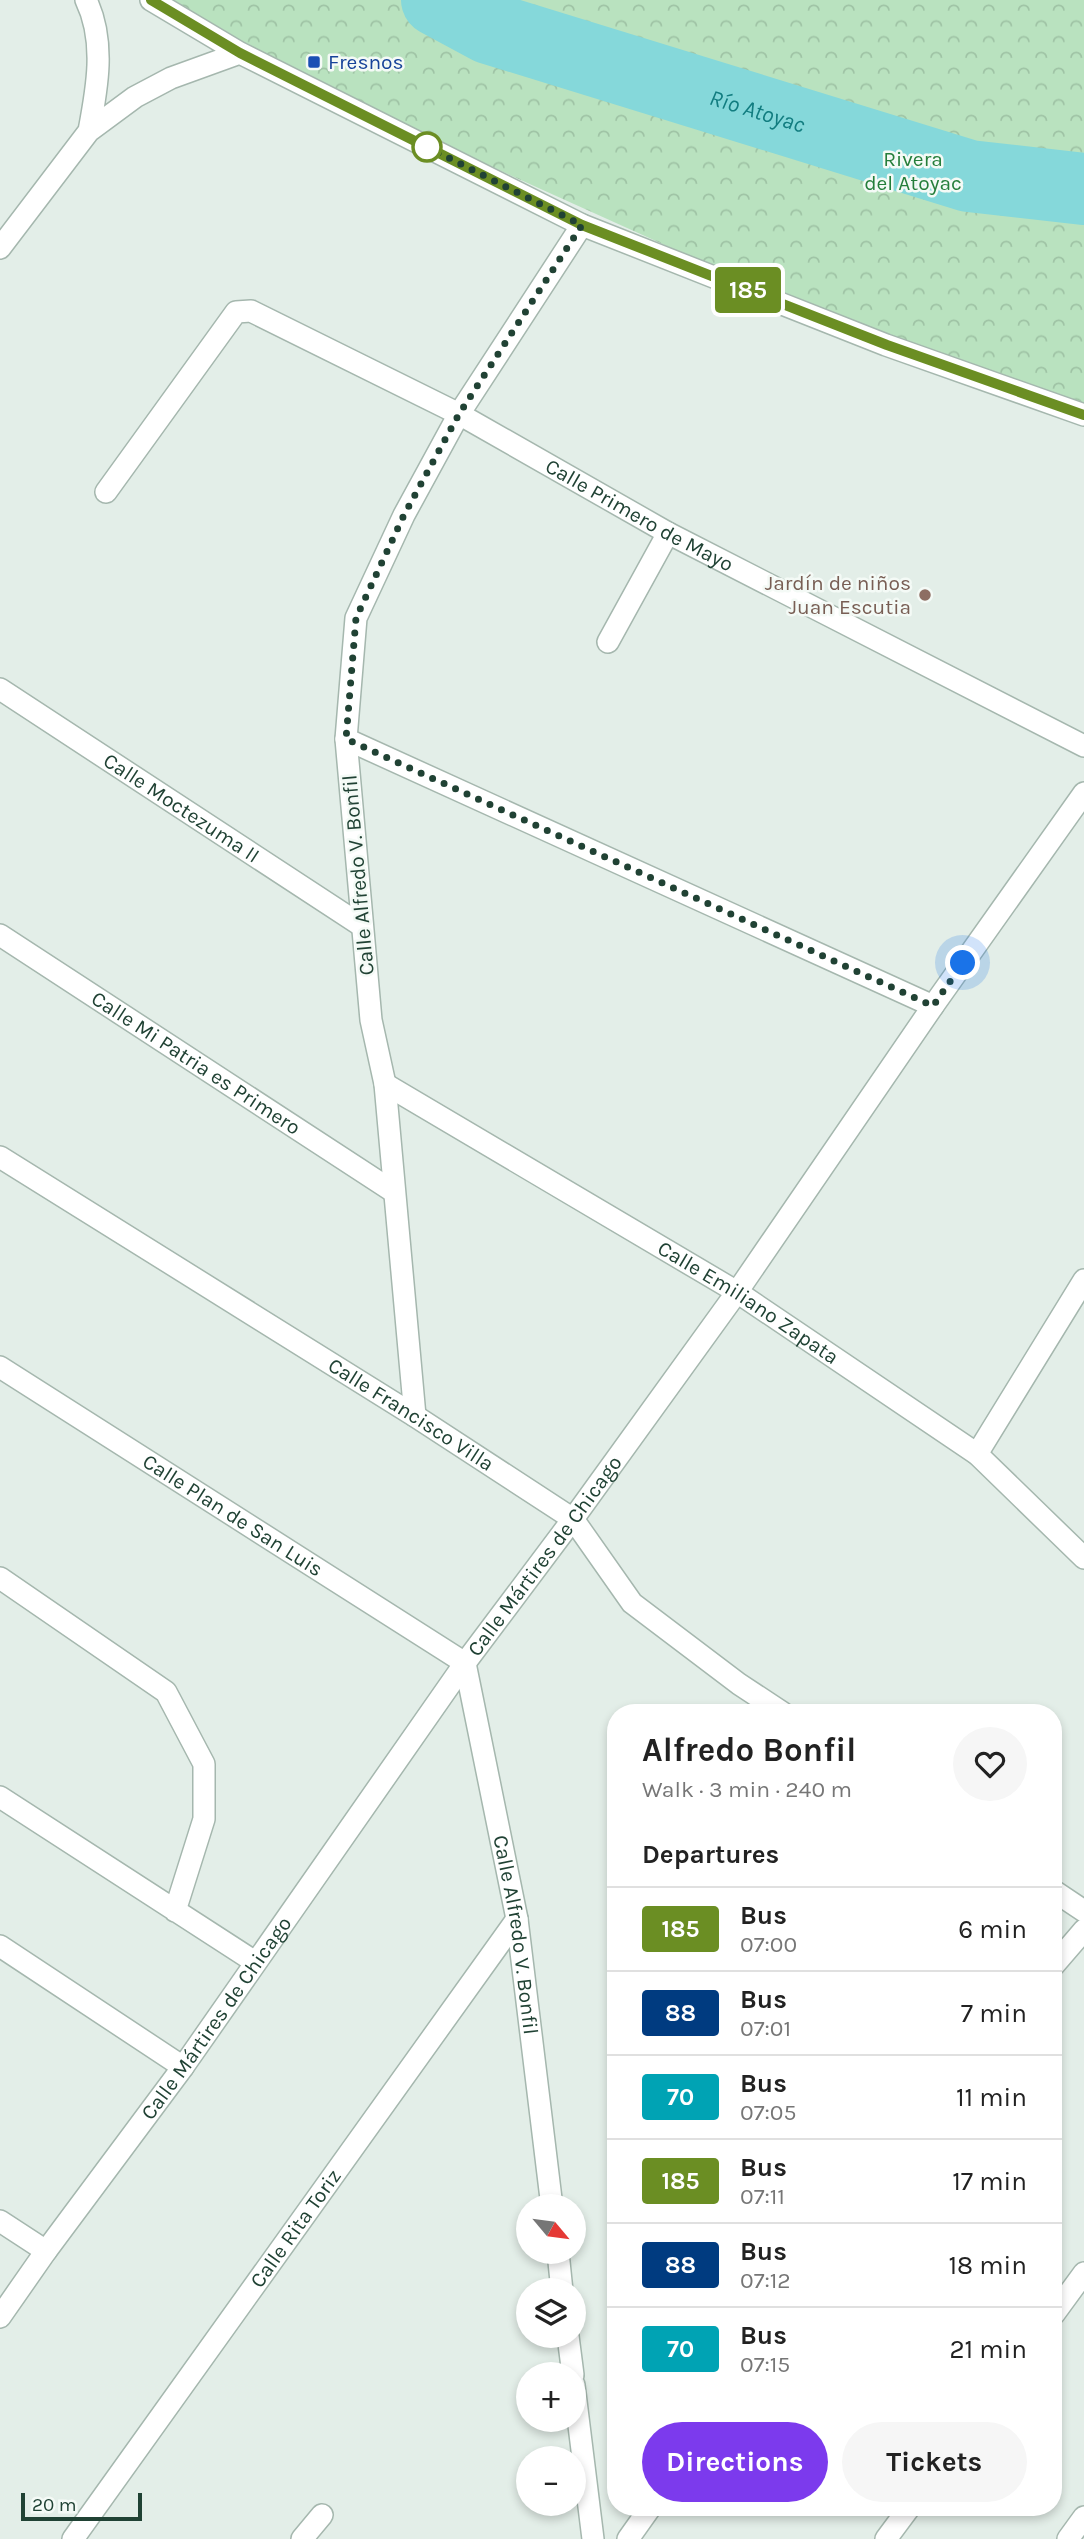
<!DOCTYPE html>
<meta charset="utf-8">
<style>
:root{--surface:#fff;--page:#f6f6f6;--text:#222;--muted:#767676;--line:#e0e0e0;--accent:#7c3aed}
body{margin:0;font-family:Karla,sans-serif;background:var(--page);color:var(--text);height:100vh;display:flex;flex-direction:column;font-size:26px;white-space:nowrap}
*{box-sizing:border-box;margin:0}
p{font-size:23px;color:var(--muted)}
.icon{flex:none;width:38px;height:38px;fill:none;stroke:currentColor;stroke-width:2;stroke-linecap:round;stroke-linejoin:round}
.map{position:relative;flex:1;overflow:hidden}
.panel{position:absolute;left:607px;top:1704px;width:455px;height:812px;display:flex;flex-direction:column;background:var(--surface);border-radius:28px;box-shadow:0 4px 10px #0003}
.panel>*{flex:none}
.badge{padding:0 14px;border-radius:5px;font-size:24px;line-height:46px}
.needle{width:46px;rotate:119deg}
.tools{position:absolute;left:516px;top:2194px;display:grid;gap:14px}
.tools a{display:grid;place-items:center;width:70px;height:70px;border-radius:50%;background:var(--surface);box-shadow:0 4px 10px #0003;font-size:35px}
.scale{position:absolute;left:21px;bottom:18px;width:121px;box-sizing:border-box;padding-left:7px;border:4px solid #204234;border-top:0;font-size:19px;line-height:24px;white-space:nowrap;color:#204234;-webkit-text-stroke:5px #f4faf6;paint-order:stroke}
.you{position:absolute;width:35px;height:35px;margin:-18px;border:5px solid #fff;border-radius:50%;background:#1a73e8;box-shadow:0 0 0 10px #1a73e833}
.map>.badge{position:absolute;translate:-50% -50%;box-shadow:0 0 0 4px #fff}
h2{padding:0 35px;font-size:26px;line-height:63px}
.round{display:grid;place-items:center;flex:none;width:74px;height:74px;border-radius:37px;background:var(--page)}
.head{display:flex;align-items:center;justify-content:space-between;height:119px;padding:0 35px}
h1{font-size:33px;font-weight:700;line-height:52px}
.cta{display:flex;gap:14px;margin-top:auto;padding:14px 35px}
.cta a{flex:1;height:80px;border-radius:42px;background:var(--accent);color:#fff;font-size:28px;font-weight:700;line-height:80px;text-align:center}
.cta a+a{background:var(--page);color:var(--text)}
ul{padding:0;list-style:none}
li{display:flex;align-items:center;gap:21px;height:84px;padding:0 35px;border-top:2px solid var(--line)}
li div{flex:1}
li b{display:block;font-size:26px}
li em{font-style:normal}
li .badge{min-width:77px;font-weight:700;text-align:center}
.map>svg:first-child{display:block}
</style>
<div class="map">
<svg width="1084" height="2539" viewBox="0 0 1084 2539">
<defs>
<pattern id="park-crowns" width="20" height="18" patternUnits="userSpaceOnUse" patternTransform="scale(1.75)"><rect width="20" height="18" fill="#b9e2bf"/><path d="M2 6a3 3 0 1 1 6 0M12 15a3 3 0 1 1 6 0" fill="none" stroke="#9fc3a5"/></pattern>
</defs>
<rect width="100%" height="100%" fill="#e3eee8"/>
<path fill="url(#park-crowns)" d="M 169,0 L 1084,0 L 1084,415 L 886,345 L 240,53 Z"/>
<g fill="none" stroke-linecap="round" stroke-linejoin="round">
<path stroke="#85d8da" stroke-width="72" id="s1" d="M 437,0 L 489,28 L 969,176 L 1084,189"/>
<g stroke="#a5b7ae" stroke-width="24">
<path id="service" d="M 0,1578 L 166,1692 L 204,1764 L 204,1819 L 175,1911
M 0,1797 L 255,1962"/>
</g>
<g stroke="#a5b7ae" stroke-width="24">
<g id="minor">
<path id="s2" d="M 106,492 L 236,312 L 251,311 L 459,414 L 668,533 L 1084,746"/>
<path d="M 608,642 L 668,533"/>
<path id="s3" d="M 0,689 L 362,926"/>
<path d="M 346,739 L 933,1006"/>
<path id="s4" d="M 0,935 L 394,1192"/>
<path id="s5" d="M 385,1084 L 737,1292 L 977,1454 L 1084,1558"/>
<path id="s6" d="M 0,1157 L 415,1416 L 573,1519 L 632,1603 L 739,1684 L 783,1713"/>
<path id="s7" d="M 0,1367 L 465,1663 L 517,1919 L 552,2207"/>
<path d="M 415,1416 L 385,1084 L 371,1020 L 346,739 L 356,618 L 404,515 L 459,414 L 582,225"/>
<path d="M 977,1454 L 1084,1280"/>
<path d="M 1054,1891 L 1084,1911"/>
<path d="M 0,1946 L 183,2067"/>
<path d="M 1054,1965 L 1084,1930"/>
<path d="M 0,2221 L 46,2251"/>
<path d="M 558,2252 L 562,2291"/>
<path d="M 1054,2314 L 1084,2273"/>
<path id="s8" d="M 0,2317 L 46,2251 L 183,2067 L 465,1663 L 573,1519 L 737,1292 L 933,1006 L 1084,793"/>
<path d="M 568,2336 L 573,2375"/>
<path d="M 574,2385 L 593,2539"/>
<path id="s9" d="M 73,2539 L 517,1919"/>
<path d="M 302,2539 L 322,2515"/>
<path d="M 628,2539 L 650,2508"/>
<path d="M 886,2539 L 909,2508"/>
<path d="M 1068,2539 L 1084,2517"/>
</g>
</g>
<g stroke="#a5b7ae" stroke-width="24">
<path id="tertiary" d="M 86,0 C 106,41 97,89 89,131
M 151,0 L 240,53 L 582,225 L 886,345 L 1084,415
M 0,248 L 89,131 L 135,97 L 171,78 L 240,53"/>
</g>
<use href="#service" stroke="#fff" stroke-width="21"/>
<use href="#minor" stroke="#fff" stroke-width="21"/>
<use href="#tertiary" stroke="#fff" stroke-width="21"/>
</g>
<g fill="none" stroke-linecap="round" stroke-linejoin="round">
<g stroke="#fff" stroke-width="16">
<path id="line" d="M 151,0 L 240,53 L 582,225 L 887,345 L 1084,415"/>
</g>
<use href="#line" stroke="#6b8e23" stroke-width="10"/>
<path stroke="#204234" stroke-width="7" stroke-dasharray="0 12.6" d="M 427,147 L 582,225 L 459,414 L 404,515 L 356,618 L 346,739 L 933,1006 L 963,963"/>
</g>
<rect fill="#1a4fb4" stroke="#f4faf6" stroke-width="2.5" x="307" y="55" width="14" height="14" rx="3.5"/>
<circle fill="#fff" stroke="#6b8e23" stroke-width="3.5" cx="427" cy="147" r="14"/>
<circle fill="#8d6e63" stroke="#f4faf6" stroke-width="2.5" cx="925" cy="595" r="7"/>
<g text-anchor="middle" dominant-baseline="central" stroke-width="5" stroke-linejoin="round" paint-order="stroke">
<g font-size="21" fill="#164399" stroke="#f4faf6" text-anchor="start">
<text x="328" y="62">Fresnos</text>
</g>
<g font-size="21" fill="#257e3b" stroke="#f4faf6">
<text x="913" y="159">Rivera<tspan x="913" dy="24">del Atoyac</tspan></text>
</g>
<g font-size="21" fill="#204234" stroke="#f4faf6">
<text stroke="none"><textPath href="#s2" startOffset="676">Calle Primero de Mayo</textPath></text>
<text stroke="none"><textPath href="#s3" startOffset="217">Calle Moctezuma II</textPath></text>
<text transform="translate(358 875) rotate(-95)">Calle Alfredo V. Bonfil</text>
<text stroke="none"><textPath href="#s4" startOffset="234">Calle Mi Patria es Primero</textPath></text>
<text stroke="none"><textPath href="#s5" startOffset="424">Calle Emiliano Zapata</textPath></text>
<text stroke="none"><textPath href="#s6" startOffset="485">Calle Francisco Villa</textPath></text>
<text stroke="none"><textPath href="#s7" startOffset="276">Calle Plan de San Luis</textPath></text>
<text stroke="none"><textPath href="#s8" startOffset="936">Calle Mártires de Chicago</textPath></text>
<text stroke="none"><textPath href="#s7" startOffset="828">Calle Alfredo V. Bonfil</textPath></text>
<text stroke="none"><textPath href="#s8" startOffset="369">Calle Mártires de Chicago</textPath></text>
<text stroke="none"><textPath href="#s9" startOffset="382">Calle Rita Toriz</textPath></text>
</g>
<g font-size="21" fill="#785e54" stroke="#f4faf6" text-anchor="end">
<text x="911" y="583">Jardín de niños<tspan x="911" dy="24">Juan Escutia</tspan></text>
</g>
<g font-size="23" font-style="italic" fill="#127d80" stroke="#f4faf6">
<text stroke="none"><textPath href="#s1" startOffset="340">Río Atoyac</textPath></text>
</g>
</g>
</svg>
<div class="tools">
<a><svg class="needle" viewBox="-14 -14 28 28"><path d="M0-13l5 13h-10z" fill="#e53935"/><path d="M0 13l5-13h-10z" fill="#767676"/></svg></a>
<a><svg class="icon" aria-label="layers" viewBox="0 0 24 24"><path d="M12 4l9 5-9 5-9-5zM3 14l9 5 9-5"/></svg></a>
<a>+</a>
<a>−</a>
</div>
<div class="scale">20 m</div>
<div class="you" style="left:963px;top:963px"></div>
<b class="badge" style="left:748px;top:290px;background:#6b8e23;color:#fff">185</b>
<section class="panel">
<div class="head"><div><h1>Alfredo Bonfil</h1><p>Walk · 3 min · 240 m</p></div><a class="round"><svg class="icon" aria-label="heart" viewBox="0 0 24 24"><path d="M12 20l-8-8c-3-5 5-10 8-4 3-6 11-1 8 4z"/></svg></a></div>
<h2>Departures</h2>
<ul>
<li><span class="badge" style="background:#6b8e23;color:#fff">185</span><div><b>Bus</b><p>07:00</p></div><em>6 min</em></li>
<li><span class="badge" style="background:#003b80;color:#fff">88</span><div><b>Bus</b><p>07:01</p></div><em>7 min</em></li>
<li><span class="badge" style="background:#00a3b4;color:#fff">70</span><div><b>Bus</b><p>07:05</p></div><em>11 min</em></li>
<li><span class="badge" style="background:#6b8e23;color:#fff">185</span><div><b>Bus</b><p>07:11</p></div><em>17 min</em></li>
<li><span class="badge" style="background:#003b80;color:#fff">88</span><div><b>Bus</b><p>07:12</p></div><em>18 min</em></li>
<li><span class="badge" style="background:#00a3b4;color:#fff">70</span><div><b>Bus</b><p>07:15</p></div><em>21 min</em></li>
</ul>
<div class="cta"><a>Directions</a><a>Tickets</a></div>
</section>
</div>
